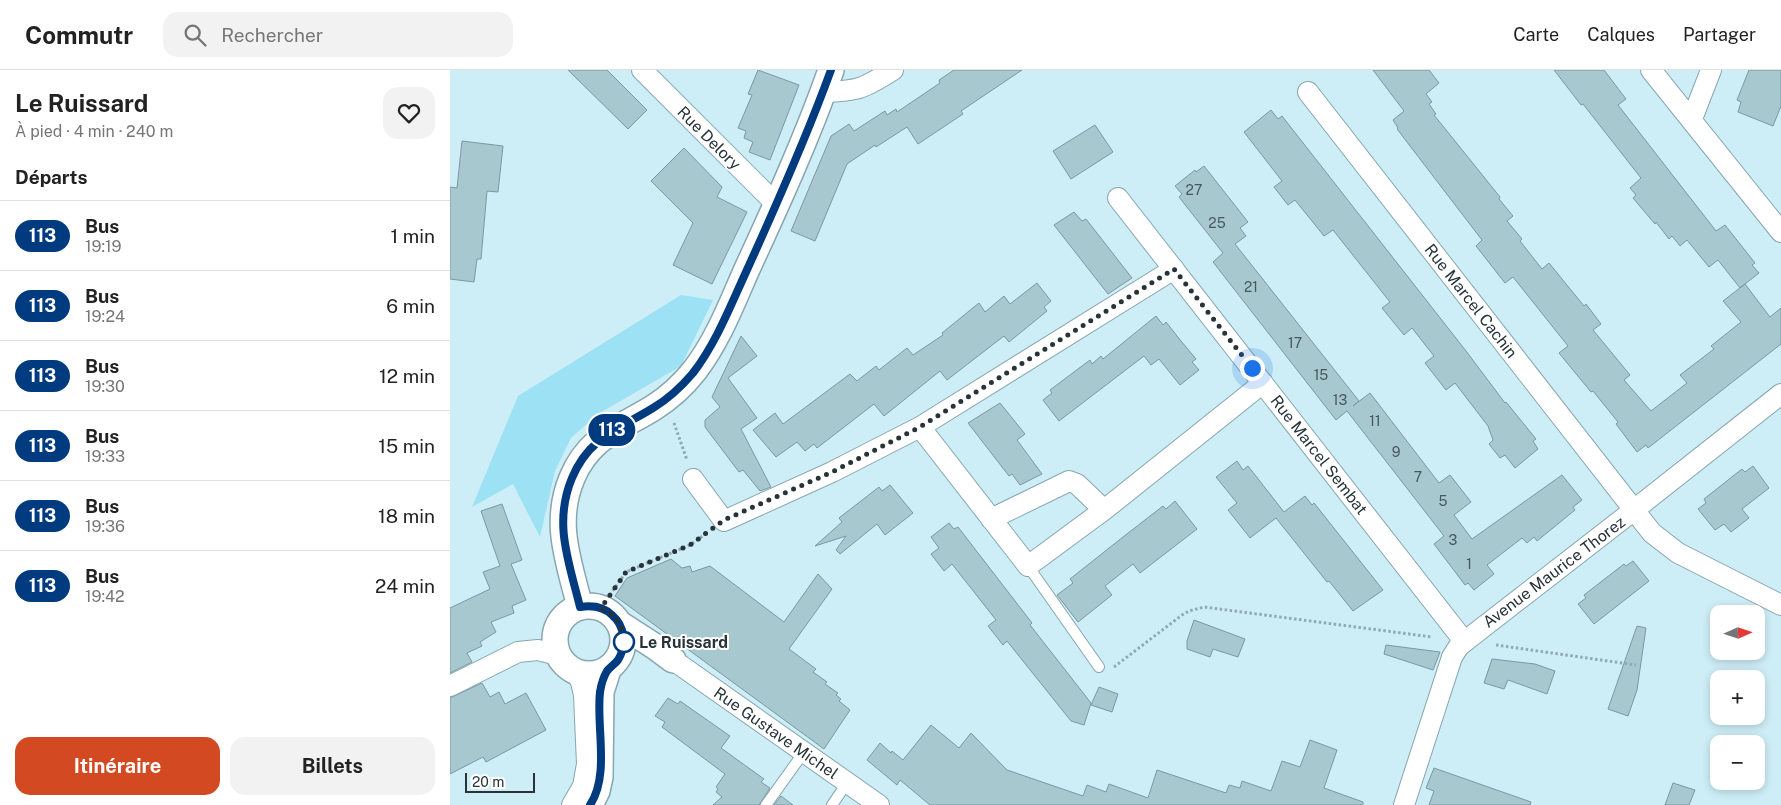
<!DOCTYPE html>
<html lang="fr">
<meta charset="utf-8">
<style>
:root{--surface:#fff;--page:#f2f2f2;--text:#222;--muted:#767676;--line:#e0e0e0;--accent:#d34a22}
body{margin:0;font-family:"Public Sans",sans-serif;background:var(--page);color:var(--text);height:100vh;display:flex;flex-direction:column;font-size:19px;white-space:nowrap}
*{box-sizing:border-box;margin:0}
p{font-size:16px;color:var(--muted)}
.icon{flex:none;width:28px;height:28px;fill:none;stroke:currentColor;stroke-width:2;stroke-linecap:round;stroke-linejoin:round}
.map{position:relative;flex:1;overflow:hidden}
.drawer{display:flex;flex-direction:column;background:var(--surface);width:450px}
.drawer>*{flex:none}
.badge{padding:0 10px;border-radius:16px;font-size:18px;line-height:32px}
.needle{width:32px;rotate:87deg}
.buttons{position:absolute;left:1260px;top:535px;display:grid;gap:10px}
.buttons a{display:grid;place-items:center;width:55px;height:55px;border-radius:10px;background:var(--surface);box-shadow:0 2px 8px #0003;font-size:25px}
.scale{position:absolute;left:15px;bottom:12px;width:70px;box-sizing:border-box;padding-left:5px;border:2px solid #273337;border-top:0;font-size:14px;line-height:18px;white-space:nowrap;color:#273337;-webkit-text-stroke:4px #fff;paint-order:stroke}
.you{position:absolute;width:25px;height:25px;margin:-12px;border:4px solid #fff;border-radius:50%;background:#1a73e8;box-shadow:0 0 0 8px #1a73e833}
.map>.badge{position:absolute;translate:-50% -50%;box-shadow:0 0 0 2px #fff}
h2{padding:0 15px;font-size:19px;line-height:45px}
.round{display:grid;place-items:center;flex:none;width:52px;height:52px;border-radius:15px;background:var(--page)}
.headline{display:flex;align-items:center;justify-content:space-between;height:85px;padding:0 15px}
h1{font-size:24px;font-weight:700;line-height:38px}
.button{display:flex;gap:10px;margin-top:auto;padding:10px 15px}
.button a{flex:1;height:58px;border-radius:15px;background:var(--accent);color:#fff;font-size:20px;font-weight:700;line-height:58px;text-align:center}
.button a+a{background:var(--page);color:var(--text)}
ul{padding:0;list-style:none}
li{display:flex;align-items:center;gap:15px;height:70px;padding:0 15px;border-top:1px solid var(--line)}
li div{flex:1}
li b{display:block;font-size:19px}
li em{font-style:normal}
li .badge{min-width:55px;font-weight:700;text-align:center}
header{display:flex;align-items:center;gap:30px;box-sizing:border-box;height:70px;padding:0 25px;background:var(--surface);border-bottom:1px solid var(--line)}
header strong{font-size:24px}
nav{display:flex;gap:28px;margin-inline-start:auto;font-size:18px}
.search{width:350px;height:45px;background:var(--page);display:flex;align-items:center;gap:12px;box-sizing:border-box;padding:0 18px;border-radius:15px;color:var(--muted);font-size:19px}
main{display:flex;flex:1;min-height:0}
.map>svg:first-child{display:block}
</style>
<header>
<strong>Commutr</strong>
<div class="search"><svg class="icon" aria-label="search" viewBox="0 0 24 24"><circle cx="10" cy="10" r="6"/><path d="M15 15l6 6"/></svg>Rechercher</div>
<nav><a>Carte</a><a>Calques</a><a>Partager</a></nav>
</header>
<main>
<section class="drawer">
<div class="headline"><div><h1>Le Ruissard</h1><p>À pied · 4 min · 240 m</p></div><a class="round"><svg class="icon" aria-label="heart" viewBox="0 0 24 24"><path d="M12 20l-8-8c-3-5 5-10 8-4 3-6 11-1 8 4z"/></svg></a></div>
<h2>Départs</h2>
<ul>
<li><span class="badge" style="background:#003b80;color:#fff">113</span><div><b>Bus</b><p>19:19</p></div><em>1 min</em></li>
<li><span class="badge" style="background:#003b80;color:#fff">113</span><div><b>Bus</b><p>19:24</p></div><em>6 min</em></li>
<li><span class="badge" style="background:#003b80;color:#fff">113</span><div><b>Bus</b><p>19:30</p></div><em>12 min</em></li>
<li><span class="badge" style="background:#003b80;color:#fff">113</span><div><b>Bus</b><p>19:33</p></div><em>15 min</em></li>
<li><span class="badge" style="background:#003b80;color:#fff">113</span><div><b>Bus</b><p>19:36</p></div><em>18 min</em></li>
<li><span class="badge" style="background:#003b80;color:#fff">113</span><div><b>Bus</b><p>19:42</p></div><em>24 min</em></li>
</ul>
<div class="button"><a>Itinéraire</a><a>Billets</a></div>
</section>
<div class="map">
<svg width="1331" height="735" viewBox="0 0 1331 735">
<rect width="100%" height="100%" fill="#ceeef7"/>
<path fill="#9ce1f4" d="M 231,225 L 263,230 L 231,296 L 148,344 L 121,368 L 105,401 L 90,467 L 63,414 L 22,437 L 68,326 Z"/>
<path fill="#a8c8d0" stroke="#7a98a1" d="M 118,0 L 157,0 L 197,40 L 178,59 Z
M 308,0 L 349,15 L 320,90 L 299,82 L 303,72 L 294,68 L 296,61 L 288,58 L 302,25 L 298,24 Z
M 504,0 L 572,0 L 511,41 L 513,44 L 468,74 L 457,57 L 426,77 L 425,75 L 397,94 L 365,171 L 341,161 L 381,66 L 399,54 L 404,61 L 435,41 L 437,45 L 446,39 L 447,42 L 490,13 L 489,10 Z
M 923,0 L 979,0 L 989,13 L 976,24 L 982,32 L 979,34 L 986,44 L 984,45 L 1050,127 L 1049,129 L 1063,146 L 1057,151 L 1072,169 L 1070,171 L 1092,199 L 1099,193 L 1134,236 L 1136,234 L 1151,254 L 1143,260 L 1180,305 L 1174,310 L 1201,341 L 1237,313 L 1230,305 L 1264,279 L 1261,276 L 1291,252 L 1273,231 L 1295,214 L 1320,247 L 1331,238 L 1331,274 L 1198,378 L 1196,375 L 1187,382 L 1166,354 L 1168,352 L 1143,321 L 1141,322 L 1109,283 L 1118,276 L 1063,207 L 1055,213 L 1026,176 L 1032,170 L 947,59 L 948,58 L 943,50 L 954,41 Z
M 1104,0 L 1154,0 L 1176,29 L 1168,35 L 1266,161 L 1275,155 L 1305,193 L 1302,195 L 1309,203 L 1290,218 L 1268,190 L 1259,197 L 1237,170 L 1230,176 L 1222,166 L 1219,169 L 1206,152 L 1205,154 L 1183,128 L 1186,125 L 1180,118 L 1191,108 L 1133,34 L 1131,35 Z
M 1299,0 L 1331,0 L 1331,36 L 1323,56 L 1288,42 L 1291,32 L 1287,30 Z
M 821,40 L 828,49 L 832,46 L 1016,281 L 1055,333 L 1056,332 L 1086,369 L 1083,371 L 1088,379 L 1065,398 L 1055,385 L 1050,388 L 1039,374 L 1043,370 L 1038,356 L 1005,313 L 996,320 L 975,293 L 984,286 L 962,258 L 954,265 L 932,238 L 940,232 L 883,160 L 874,166 L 845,130 L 838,135 L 824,117 L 832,111 L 794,62 Z
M 645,55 L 663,82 L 621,109 L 603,81 Z
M 12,71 L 53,76 L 48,122 L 37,121 L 31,189 L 27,189 L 24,212 L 0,209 L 0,117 L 7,118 Z
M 234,78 L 272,117 L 267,127 L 297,142 L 262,214 L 223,195 L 243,153 L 201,111 Z
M 754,96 L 798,152 L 790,158 L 796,166 L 785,174 L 909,331 L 903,336 L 920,323 L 989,413 L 1000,405 L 1021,432 L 1004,445 L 1022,469 L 1112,405 L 1132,430 L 1123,437 L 1125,440 L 1087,471 L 1084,467 L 1077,473 L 1072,468 L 1037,495 L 1044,504 L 1024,520 L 1018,513 L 1015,515 L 984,474 L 994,466 L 897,341 L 886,350 L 763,192 L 773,183 L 729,127 L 732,124 L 725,116 L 745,100 L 746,102 Z
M 624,142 L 632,151 L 636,149 L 682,208 L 658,224 L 604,155 Z
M 587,213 L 601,231 L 594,237 L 597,241 L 559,272 L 554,266 L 497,310 L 490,301 L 434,346 L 424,334 L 367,378 L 364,374 L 355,381 L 347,372 L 326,387 L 303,360 L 325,343 L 333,354 L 400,304 L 407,311 L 426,296 L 429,300 L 457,278 L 463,285 L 493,265 L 492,263 L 529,233 L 535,242 L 554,226 L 560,234 Z
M 706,246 L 713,255 L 716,252 L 731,271 L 746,289 L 742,292 L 749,300 L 730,315 L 709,289 L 701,295 L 694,286 L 609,351 L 593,330 L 602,323 L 600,320 L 640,290 L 642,294 L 651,286 L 653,289 Z
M 291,266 L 307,286 L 278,308 L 307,348 L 291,359 L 321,417 L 310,421 L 293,400 L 289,402 L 255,357 L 255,350 L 270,337 L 262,327 Z
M 550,333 L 575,364 L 567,370 L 592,404 L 570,415 L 562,404 L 559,406 L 518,353 Z
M 787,391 L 793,400 L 798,396 L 834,442 L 855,426 L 862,435 L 864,433 L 933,520 L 903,541 L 879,511 L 877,512 L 826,448 L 800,468 L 778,440 L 787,433 L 766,407 Z
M 1303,396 L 1319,418 L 1292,439 L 1299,448 L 1281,462 L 1274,454 L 1265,460 L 1248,439 L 1256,433 L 1254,429 L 1292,399 L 1295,402 Z
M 440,415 L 463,443 L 435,465 L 427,454 L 390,484 L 386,480 L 396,466 L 365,476 L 392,452 L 389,448 L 429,417 L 432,421 Z
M 725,431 L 747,459 L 690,503 L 683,494 L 655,516 L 662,525 L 628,552 L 607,525 L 623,513 L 620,509 L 673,467 L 713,436 L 716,439 Z
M 52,434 L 72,490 L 61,494 L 76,530 L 62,536 L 64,543 L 41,552 L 46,562 L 30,572 L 32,576 L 17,583 L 22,592 L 0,603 L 0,538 L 40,519 L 33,502 L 50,496 L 31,441 Z
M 499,453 L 504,459 L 508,457 L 582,553 L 580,555 L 641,633 L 634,655 L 621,651 L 557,571 L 553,575 L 538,556 L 546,550 L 502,494 L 494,501 L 481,484 L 489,478 L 481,467 Z
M 221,489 L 232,498 L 240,496 L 242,502 L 260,496 L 334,552 L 368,504 L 382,519 L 339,579 L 366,599 L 363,602 L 377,612 L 375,614 L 388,623 L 386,625 L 391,629 L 389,631 L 400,640 L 374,679 L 165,526 L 177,508 Z
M 1183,491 L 1199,511 L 1144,554 L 1128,534 L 1136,528 L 1134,525 L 1174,494 L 1176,496 Z
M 744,550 L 795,569 L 788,587 L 763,579 L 760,587 L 737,579 L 737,571 Z
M 1187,556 L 1196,558 L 1187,620 L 1178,646 L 1158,639 Z
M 936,575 L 990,582 L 983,600 L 934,584 Z
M 1042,589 L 1085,594 L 1105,601 L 1097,624 L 1058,610 L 1054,619 L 1034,613 Z
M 32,613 L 40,627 L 49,622 L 55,634 L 76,623 L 96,660 L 36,692 L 33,687 L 0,704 L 0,628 Z
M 649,617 L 668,624 L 662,642 L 641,635 Z
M 218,628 L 228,634 L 230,631 L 280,666 L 271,678 L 314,709 L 311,712 L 320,718 L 309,735 L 263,735 L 272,727 L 266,722 L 268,719 L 266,717 L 275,704 L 212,657 L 215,652 L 205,646 Z
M 481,655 L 509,678 L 521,663 L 557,700 L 633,726 L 637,715 L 656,722 L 659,714 L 698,728 L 707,700 L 776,723 L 779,715 L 790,718 L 792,711 L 821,721 L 832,691 L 850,697 L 860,670 L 887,680 L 874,718 L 913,732 L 913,735 L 480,735 L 450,710 L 447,715 L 417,690 L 430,673 L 441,683 L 442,681 L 453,690 Z
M 984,698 L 1081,732 L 1080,735 L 979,735 L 984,721 L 976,718 Z
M 1223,713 L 1245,720 L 1239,735 L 1215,735 Z
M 331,726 L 343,735 L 324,735 Z"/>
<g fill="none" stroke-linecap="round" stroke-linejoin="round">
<g stroke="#87a6af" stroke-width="12">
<path id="service" d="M 578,496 L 649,597
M 316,735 L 354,682
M 382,735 L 397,713"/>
</g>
<g stroke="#87a6af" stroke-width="22">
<path id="minor" d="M 192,0 L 327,135
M 1201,0 L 1331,162
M 373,22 C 408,21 413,19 443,0
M 858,22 L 1202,463 L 1228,483 L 1331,535
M 1242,49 L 1261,0
M 668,128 L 1014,571
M 470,357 L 578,496 L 654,440 L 627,414 L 619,411 L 541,449
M 243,409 L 274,451 L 382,402 L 470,357 L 724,199
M 654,440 L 813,313
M 223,590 L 429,735
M 0,616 L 68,582 L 88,580 L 108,585
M 122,735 L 133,716 L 137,694 L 134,625 L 131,612 L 126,602
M 954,735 L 1002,587 L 1009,576 L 1184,440 L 1331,324"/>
</g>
<g stroke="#87a6af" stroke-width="28">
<path id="tertiary" d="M105 570a34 34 0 1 1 68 0a34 34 0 1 1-68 0Z
M 130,537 C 119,492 103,453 122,408 C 139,367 169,359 203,338 C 219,328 234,314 245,300 C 268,270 282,233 297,199 C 327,134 357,68 381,0
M 170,554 L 204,576 L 223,590
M 140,735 L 147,721 L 150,707 L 151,622 L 158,600"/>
</g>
<path stroke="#91a9b1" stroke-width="3" stroke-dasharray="2.5 2.5" stroke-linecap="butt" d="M 224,353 L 237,390
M 154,533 L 176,502 L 240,475 L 257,463
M 1046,575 L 1186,595
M 664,597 L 732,545 L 739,541 L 754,537 L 982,567"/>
<use href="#service" stroke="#fff" stroke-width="10"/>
<use href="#minor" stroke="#fff" stroke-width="20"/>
<use href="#tertiary" stroke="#fff" stroke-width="25"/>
</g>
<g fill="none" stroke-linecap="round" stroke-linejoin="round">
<g stroke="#fff" stroke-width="11">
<path id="line" d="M 140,735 C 160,705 146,657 150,622 C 151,616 154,606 157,601 C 160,597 165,594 168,590 C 177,575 175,556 162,545 C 153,536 142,535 130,537 C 119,492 103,453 122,408 C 139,367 169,359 203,338 C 218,329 232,316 243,303 C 266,273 280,237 296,202 C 326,136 356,69 381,0"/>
</g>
<use href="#line" stroke="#003b80" stroke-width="8"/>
<path stroke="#273337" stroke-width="5" stroke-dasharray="0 9" d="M 174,572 L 174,574 C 174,556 166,545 151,538 L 176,502 L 240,475 L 274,450 L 382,402 L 470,357 L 724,199 L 802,298"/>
</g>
<circle fill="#fff" stroke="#003b80" stroke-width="2.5" cx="174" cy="572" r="10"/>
<g text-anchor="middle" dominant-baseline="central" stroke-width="4" stroke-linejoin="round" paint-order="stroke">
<g font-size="14" fill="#47585d">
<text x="744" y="120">27</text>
<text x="767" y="153">25</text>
<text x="801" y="217">21</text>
<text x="845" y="273">17</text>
<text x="871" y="305">15</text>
<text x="890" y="330">13</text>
<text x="925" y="351">11</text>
<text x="946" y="382">9</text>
<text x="968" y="407">7</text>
<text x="993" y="431">5</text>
<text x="1003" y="470">3</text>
<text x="1019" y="494">1</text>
</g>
<g font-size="16" fill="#273337" stroke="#fff">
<text transform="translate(259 68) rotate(45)">Rue Delory</text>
<text transform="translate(1021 231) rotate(52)">Rue Marcel Cachin</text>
<text transform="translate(869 385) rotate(52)">Rue Marcel Sembat</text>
<text transform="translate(1104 502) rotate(-37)">Avenue Maurice Thorez</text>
<text transform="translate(326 663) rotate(35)">Rue Gustave Michel</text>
</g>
<g font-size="16" font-weight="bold" fill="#273337" stroke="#fff" text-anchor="start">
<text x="189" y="572">Le Ruissard</text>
</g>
</g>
</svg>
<div class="buttons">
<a><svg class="needle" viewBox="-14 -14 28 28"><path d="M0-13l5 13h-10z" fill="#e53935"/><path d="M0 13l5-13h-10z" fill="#767676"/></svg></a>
<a>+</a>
<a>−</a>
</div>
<div class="scale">20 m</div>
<div class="you" style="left:802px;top:298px"></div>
<b class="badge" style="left:162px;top:360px;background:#003b80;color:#fff">113</b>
</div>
</main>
